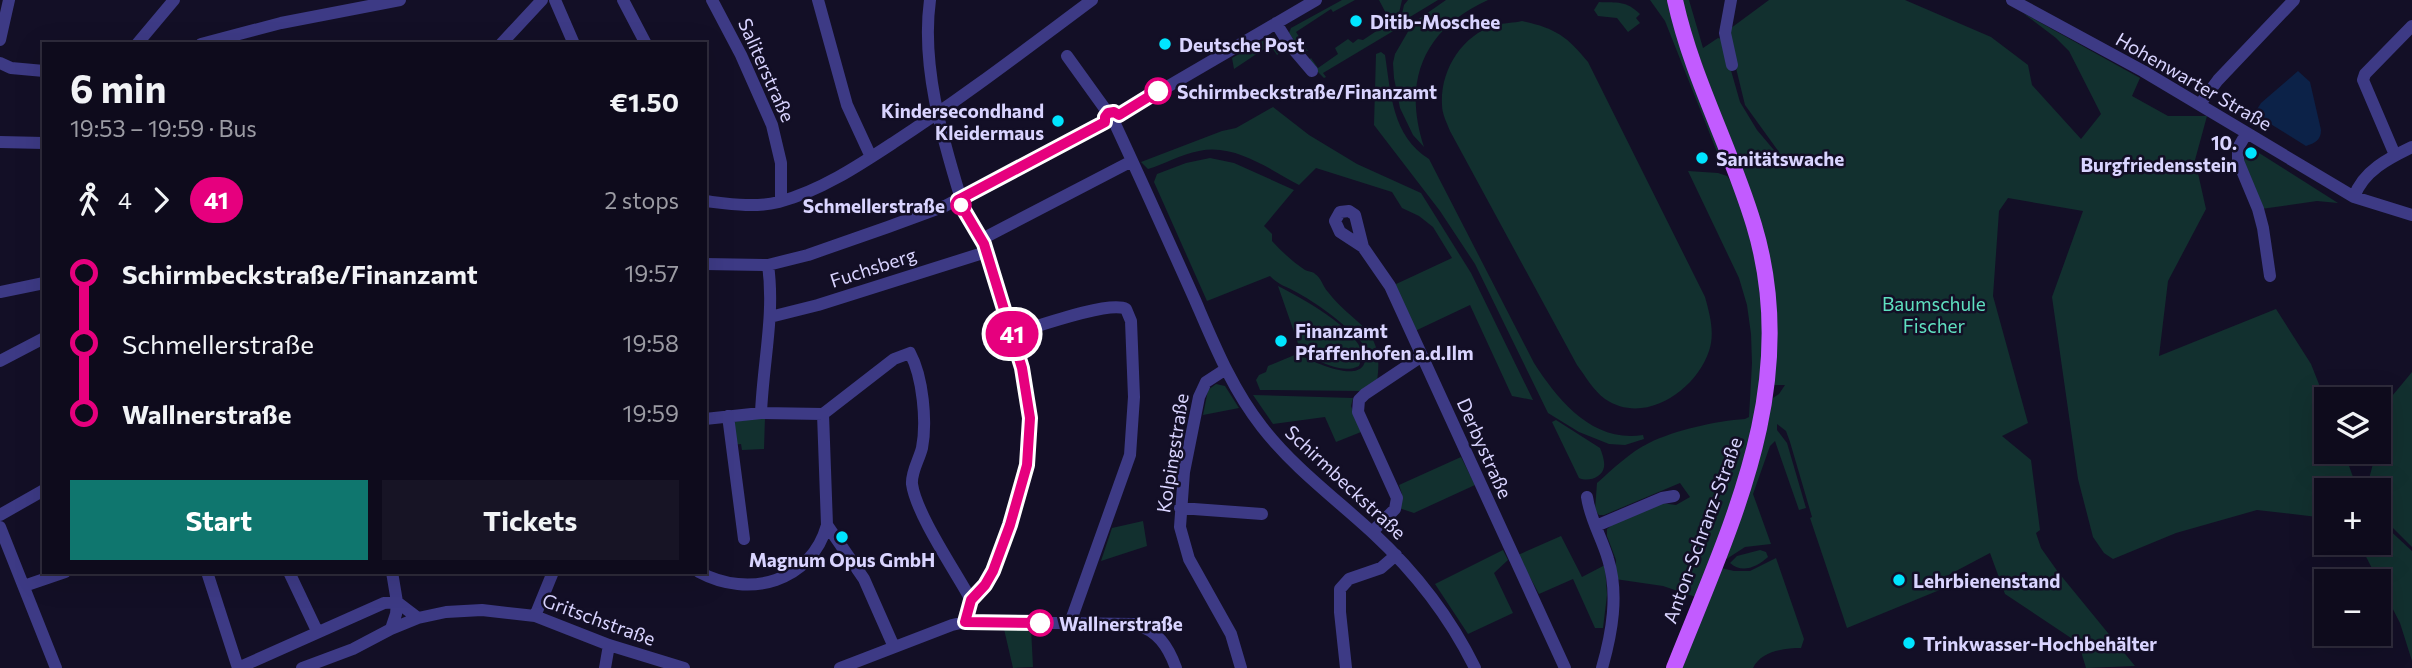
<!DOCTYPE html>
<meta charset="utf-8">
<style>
:root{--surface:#0e0b1c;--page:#171425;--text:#f1f3f6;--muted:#9b9ba3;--line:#2e2b3b;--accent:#0f766e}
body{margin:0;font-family:Commissioner,sans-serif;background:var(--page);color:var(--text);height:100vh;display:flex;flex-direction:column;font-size:26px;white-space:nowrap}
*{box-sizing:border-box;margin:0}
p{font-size:23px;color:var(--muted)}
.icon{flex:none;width:38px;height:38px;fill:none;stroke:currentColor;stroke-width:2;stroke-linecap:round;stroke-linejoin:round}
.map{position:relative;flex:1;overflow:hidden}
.details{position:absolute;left:42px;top:42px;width:665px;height:532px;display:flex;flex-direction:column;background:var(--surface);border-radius:0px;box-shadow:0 7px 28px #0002,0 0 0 2px var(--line)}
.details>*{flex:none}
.badge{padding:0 14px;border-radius:23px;font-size:24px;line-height:46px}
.fabs{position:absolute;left:2314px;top:387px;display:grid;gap:14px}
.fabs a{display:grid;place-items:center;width:77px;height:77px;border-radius:0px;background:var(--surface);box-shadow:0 7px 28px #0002,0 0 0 2px var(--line);font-size:35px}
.map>.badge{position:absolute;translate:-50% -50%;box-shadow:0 0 0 4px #fff}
.legs{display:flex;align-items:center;gap:10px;height:77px;padding:0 28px;font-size:23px}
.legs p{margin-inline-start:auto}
.summary{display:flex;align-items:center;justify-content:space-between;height:119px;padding:0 28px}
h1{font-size:38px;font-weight:700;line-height:52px}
.action{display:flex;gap:14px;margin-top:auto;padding:14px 28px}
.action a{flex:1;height:80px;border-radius:0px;background:var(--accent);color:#fff;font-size:28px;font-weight:700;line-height:80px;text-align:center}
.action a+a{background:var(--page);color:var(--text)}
ul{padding:0 28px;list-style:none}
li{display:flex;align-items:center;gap:24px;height:70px;font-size:26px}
li i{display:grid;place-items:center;width:10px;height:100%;margin:0 9px;background:currentColor}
li i::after{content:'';width:18px;height:18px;margin:-9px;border:5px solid;border-radius:50%;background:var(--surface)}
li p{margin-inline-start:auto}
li:first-child i{background:linear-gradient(#0000 50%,currentColor 0)}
li:last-child i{background:linear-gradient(currentColor 50%,#0000 0)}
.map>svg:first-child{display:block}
</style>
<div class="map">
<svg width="2412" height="668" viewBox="0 0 2412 668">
<rect width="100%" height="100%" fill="#130f26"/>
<path fill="#12302f" d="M 1342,0 L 1355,0 L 1333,12 L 1331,9 L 1296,32 L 1308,51 L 1302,52 L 1289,33 L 1291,28 Z
M 1379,0 L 1402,0 L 1395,30 L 1323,73 L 1326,77 L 1324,78 L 1309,63 L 1309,60 L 1311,58 L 1318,68 L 1338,54 L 1335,48 L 1348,39 L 1353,43 L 1358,39 L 1363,40 L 1387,24 L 1389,19 Z
M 1408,0 L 1438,0 L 1400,23 L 1404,5 Z
M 1446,0 L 1488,0 C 1424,29 1402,80 1424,147 L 1413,135 L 1400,108 L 1394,78 L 1393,63 L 1395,54 L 1413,23 Z
M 1650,0 L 1670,0 L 1726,165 L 1723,167 L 1665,21 Z
M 1680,0 L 1689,0 L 1703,48 L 1718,38 L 1722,39 L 1740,102 L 1757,130 L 1779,156 L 1781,155 L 1745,105 L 1727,31 L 1769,0 L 1905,0 L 1991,37 L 2028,65 L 2032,85 L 2081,139 L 2101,114 L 2069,51 L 2056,38 L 2023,13 L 2140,78 L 2132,96 L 2168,116 L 2207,116 L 2195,160 L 2206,209 L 2168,281 L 2159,356 L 2276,309 L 2311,364 L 2326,402 L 2326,452 L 2344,452 L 2353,477 L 2362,490 L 2326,490 L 2326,518 L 2257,510 L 2176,533 L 2113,559 L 2104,553 L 2093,537 L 2078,479 L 2052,297 L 2083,211 L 2008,198 L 1999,211 L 1993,296 L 2028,423 L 2002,436 L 2031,460 L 2040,530 L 2036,533 L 2041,548 L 2058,572 L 2135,666 L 2086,668 L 2080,648 L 2074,640 L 2005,594 L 1990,553 L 1939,580 L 1942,589 L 1847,628 L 1810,518 L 1812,517 L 1790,442 L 1786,431 L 1777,424 L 1777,430 L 1787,443 L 1806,508 L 1799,510 L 1775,441 L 1770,446 L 1753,494 L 1771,544 L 1745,547 L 1725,560 L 1773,398 L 1779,394 L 1785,385 L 1774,385 L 1772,307 L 1729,143 Z
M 1599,2 C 1618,3 1625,0 1640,14 L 1636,18 L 1640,23 L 1628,32 L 1617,18 L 1598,16 L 1594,10 Z
M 1522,21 C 1555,28 1567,36 1588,62 L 1705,297 C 1710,315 1715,333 1709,351 C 1696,390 1645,426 1605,399 C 1593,390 1586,377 1577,365 L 1450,131 C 1447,123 1442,114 1442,105 C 1440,71 1461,36 1495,25 C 1503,23 1514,23 1522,21 Z
M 1270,37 L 1278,41 L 1285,49 L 1277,55 L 1270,45 L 1234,69 L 1232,58 Z
M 1381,52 L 1385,55 C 1391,94 1392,136 1429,159 L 1534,363 C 1558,400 1592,443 1643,435 L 1644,439 L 1625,445 L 1609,444 L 1579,432 L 1548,413 L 1475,264 L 1440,211 L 1374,125 L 1376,54 Z
M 1273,107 L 1309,135 L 1357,164 L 1421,193 L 1471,273 L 1533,400 L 1512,396 L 1470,305 L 1415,331 L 1394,285 L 1452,258 L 1433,227 L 1419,216 L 1402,208 L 1392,192 L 1316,168 L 1299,185 C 1269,169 1234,143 1199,151 C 1181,154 1165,164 1148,169 L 1141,162 L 1222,131 L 1236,128 Z
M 2248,146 L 2338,203 L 2317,201 L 2261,209 L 2243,163 Z
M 1210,158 L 1234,163 L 1294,190 L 1264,226 L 1272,234 L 1272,241 C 1282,252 1293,262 1305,270 C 1308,272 1313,271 1315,274 C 1321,277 1323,287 1328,292 C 1356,328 1385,327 1377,381 L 1362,391 L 1260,390 L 1256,380 L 1259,375 L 1266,372 L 1268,366 L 1297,354 C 1310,360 1352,381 1363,366 C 1366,362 1366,354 1367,349 C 1352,329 1320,305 1298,293 C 1288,287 1278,285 1270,276 L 1207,301 L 1154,182 L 1157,174 L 1186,163 Z
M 1688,171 L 1718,173 L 1727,176 L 1735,188 L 1749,229 L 1761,283 L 1764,373 L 1742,474 L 1696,597 L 1663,586 L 1615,579 L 1616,560 L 1607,536 L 1607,529 L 1612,525 L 1661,503 L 1676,505 L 1690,497 L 1680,483 L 1604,515 L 1599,515 L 1595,510 L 1597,483 C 1613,469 1630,452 1649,443 C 1675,430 1716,421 1745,419 L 1749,417 L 1752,363 L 1751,334 L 1747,305 L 1739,278 Z
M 1278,286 C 1303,299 1355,327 1363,354 L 1359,366 C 1341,375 1317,360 1301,352 Z
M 2412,372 L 2412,547 L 2389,524 L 2378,507 L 2378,490 L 2370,490 L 2369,479 L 2376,452 L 2378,452 L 2378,423 L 2383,407 Z
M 1216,384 L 1225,386 L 1239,408 L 1203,415 L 1208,390 Z
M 1253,395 L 1353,398 L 1351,406 L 1361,432 L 1336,442 L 1325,417 L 1273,424 Z
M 765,417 L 764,449 L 742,450 L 741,444 L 731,445 L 733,422 Z
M 1556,420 L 1600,448 C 1602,453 1605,461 1604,467 C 1602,478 1588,482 1579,478 L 1552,422 Z
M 1461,457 L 1475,485 L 1414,513 L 1399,508 L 1402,494 L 1399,485 Z
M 2378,515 L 2384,525 L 2412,551 L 2412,661 L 2400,623 L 2359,543 L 2378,542 Z
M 1143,521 L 1147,546 L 1101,561 L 1112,528 Z
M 1561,536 L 1582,577 L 1605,565 L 1607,595 L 1603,628 L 1595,628 L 1573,579 L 1539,594 L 1518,555 Z
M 1503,550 L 1508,560 L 1494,573 L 1513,613 L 1468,634 L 1435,584 Z
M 1760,550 L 1766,552 L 1768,557 C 1757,567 1742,574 1730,563 L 1737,556 Z
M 1776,558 L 1804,639 L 1801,648 C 1784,648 1761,651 1753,668 L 1680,668 L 1721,568 L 1734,571 L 1750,571 Z
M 1031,628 L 1033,667 L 1013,668 L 1004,629 Z"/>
<path fill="#0c2248" d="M 2298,71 L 2310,82 L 2321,130 C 2321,140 2315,143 2306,146 L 2261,118 L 2256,111 L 2261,103 Z"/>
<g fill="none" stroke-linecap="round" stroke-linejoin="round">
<path stroke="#3d3a85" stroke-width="12" d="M 555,0 L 574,44
M 623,0 L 646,44
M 712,0 L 741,55 L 772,125 L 781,163 L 781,201
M 818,0 L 847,105 L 871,157
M 930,0 C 921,65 942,137 961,199
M 1731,0 L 1725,33 L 1732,65
M 2012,0 L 2143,71 L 2354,197 L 2412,215
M 1276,23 L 1289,44 L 1312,71
M 0,40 L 9,0
M 137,44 L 174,0
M 201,44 L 281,23 L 400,0
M 501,44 L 542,0
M 1067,56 L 1108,113
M 0,63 L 11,68 L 44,71
M 2200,104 L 2218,80 L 2294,0
M 1119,115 L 1316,0
M 1116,126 C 1143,184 1169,242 1195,300 C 1214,344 1232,389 1262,427 C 1294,468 1335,498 1373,533 C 1414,571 1450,617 1475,668
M 2246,134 L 2238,148 L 2238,161 L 2258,209 L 2263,228 L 2270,276
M 0,142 L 44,143
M 2395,155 L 2363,80 L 2365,74 L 2412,26
M 2354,197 C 2363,171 2389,158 2412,147
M 958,200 L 984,244 L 1022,368 L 1030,418 L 1027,465 L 1016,505 L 993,571 L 985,585 L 971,600 L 965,622
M 705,201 C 730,204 755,208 779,202 C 820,191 858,166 893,143 C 961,99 1026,49 1092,0
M 982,239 L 1132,161
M 1363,247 L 1340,232 L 1335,221 L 1340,212 L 1349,211 L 1355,215 L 1363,247 L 1390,286 L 1565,668
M 705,264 L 768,265 L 808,255 L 888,227 L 945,206 L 1105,122
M 0,292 L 44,283
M 770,317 L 818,305 L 986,252
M 1012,334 C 1033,328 1109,300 1126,309 L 1131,321 L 1134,397 L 1130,455 L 1070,623
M 0,361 L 44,338
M 1226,369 L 1206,382 L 1199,397 L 1184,472 L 1180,527 L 1189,559 L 1231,634 L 1241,668
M 761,413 L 823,414 L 827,525 L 864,579 L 894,647
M 823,414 L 894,359 L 910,353 C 923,377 927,422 922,448 C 919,460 911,472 912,484 C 916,514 956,572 971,600
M 728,416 L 744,539
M 705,419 L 761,413 C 763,363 775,314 768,265
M 1587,497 C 1590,519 1602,538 1608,559 C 1619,594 1612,633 1602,668
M 1180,508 L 1262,514
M 0,515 L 44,490
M 1596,526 L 1662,498 L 1674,496
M 0,527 L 56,668
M 1372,532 L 1395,509 L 1397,498 L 1358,412 L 1359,400 L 1365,394 L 1422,356
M 207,572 L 238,668
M 289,572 L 317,631
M 392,572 L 397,602 L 418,618
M 699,572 C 749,599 811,582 827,525
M 24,586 L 65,572
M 535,616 L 553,572
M 238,668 L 384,603 L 397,602 L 396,614 L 391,629
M 302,668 L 353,649 L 391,629 L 418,618 L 446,612 L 482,610 L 535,616 L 609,645 L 684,668
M 605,668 L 609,645
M 840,668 L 952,625 L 965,622 L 1135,624 C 1158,631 1168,646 1176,668
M 1346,668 L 1340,612 L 1340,589 L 1349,579 L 1381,568 L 1396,555"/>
<path stroke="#c25bff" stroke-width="16" d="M 1674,668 C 1731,524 1802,384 1754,225 C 1731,148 1692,78 1675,0"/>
</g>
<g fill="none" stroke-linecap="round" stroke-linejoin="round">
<g stroke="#fff" stroke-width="16">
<path id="line-1" d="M 1040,623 L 965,622 L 971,600 L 985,585 L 993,571 L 1010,525 L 1027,465 L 1030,418 L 1022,368 L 984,244 L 958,200 L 1105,122 L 1105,117 L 1108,113 L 1114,112 L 1119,115 L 1158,91"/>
</g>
<use href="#line-1" stroke="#e6007e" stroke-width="10"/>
</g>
<g fill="#00e5ff" stroke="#130f26" stroke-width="2.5">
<circle cx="1356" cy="21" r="7"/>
<circle cx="1165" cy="44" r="7"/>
<circle cx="1058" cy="121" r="7"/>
<circle cx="2251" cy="153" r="7"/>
<circle cx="1702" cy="158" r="7"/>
<circle cx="1281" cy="341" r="7"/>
<circle cx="842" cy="537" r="7"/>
<circle cx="1899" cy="580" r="7"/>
<circle cx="1909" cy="643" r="7"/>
</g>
<g fill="#fff" stroke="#e6007e" stroke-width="3.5">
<circle cx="1158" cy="91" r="12"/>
<circle cx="961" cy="205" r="9"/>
<circle cx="1040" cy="623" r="12"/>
</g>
<g text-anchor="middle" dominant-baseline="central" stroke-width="5" stroke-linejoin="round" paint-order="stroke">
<g font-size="19" font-weight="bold" fill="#d9d4ff" stroke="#130f26" text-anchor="start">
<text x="1370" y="21">Ditib-Moschee</text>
<text x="1179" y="44">Deutsche Post</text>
<text x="1044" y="110" text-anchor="end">Kindersecondhand<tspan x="1044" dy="22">Kleidermaus</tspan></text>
<text x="2237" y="142" text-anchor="end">10.<tspan x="2237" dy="22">Burgfriedensstein</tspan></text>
<text x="1716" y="158">Sanitätswache</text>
<text x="1295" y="330">Finanzamt<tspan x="1295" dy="22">Pfaffenhofen a.d.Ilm</tspan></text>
<text x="842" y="559" text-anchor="middle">Magnum Opus GmbH</text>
<text x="1913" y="580">Lehrbienenstand</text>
<text x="1923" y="643">Trinkwasser-Hochbehälter</text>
</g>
<g font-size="19" fill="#d9d4ff" stroke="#130f26">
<text transform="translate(767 70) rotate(66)">Saliterstraße</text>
<text transform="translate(2194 81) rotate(30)">Hohenwarter Straße</text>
<text transform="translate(873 267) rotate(-18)">Fuchsberg</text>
<text transform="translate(1485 448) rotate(66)">Derbystraße</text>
<text transform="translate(1172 453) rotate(-81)">Kolpingstraße</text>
<text transform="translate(1346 482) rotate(43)">Schirmbeckstraße</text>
<text transform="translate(1702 530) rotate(-70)">Anton-Schranz-Straße</text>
<text transform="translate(599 619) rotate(20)">Gritschstraße</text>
</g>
<g font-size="19" font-weight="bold" fill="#d9d4ff" stroke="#130f26" text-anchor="start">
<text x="1177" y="91">Schirmbeckstraße/Finanzamt</text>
<text x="945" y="205" text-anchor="end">Schmellerstraße</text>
<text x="1059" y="623">Wallnerstraße</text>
</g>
<g font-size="19" fill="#5fe0c0" stroke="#130f26">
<text x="1934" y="303">Baumschule<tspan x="1934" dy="22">Fischer</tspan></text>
</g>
</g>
</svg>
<div class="fabs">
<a><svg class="icon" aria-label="layers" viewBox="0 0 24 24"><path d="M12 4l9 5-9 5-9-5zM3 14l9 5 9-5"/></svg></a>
<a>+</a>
<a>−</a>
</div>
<b class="badge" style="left:1012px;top:334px;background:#e6007e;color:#fff">41</b>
<section class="details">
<div class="summary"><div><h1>6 min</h1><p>19:53 – 19:59 · Bus</p></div><b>€1.50</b></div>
<div class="legs"><svg class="icon" aria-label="walk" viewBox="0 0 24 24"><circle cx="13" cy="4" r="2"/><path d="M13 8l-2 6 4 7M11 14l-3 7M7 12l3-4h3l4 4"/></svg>4<svg class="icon" aria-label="forward" viewBox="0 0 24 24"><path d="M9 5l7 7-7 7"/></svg><b class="badge" style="background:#e6007e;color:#fff">41</b><p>2 stops</p></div>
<ul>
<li><i style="color:#e6007e"></i><b>Schirmbeckstraße/Finanzamt</b><p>19:57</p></li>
<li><i style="color:#e6007e"></i><span>Schmellerstraße</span><p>19:58</p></li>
<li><i style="color:#e6007e"></i><b>Wallnerstraße</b><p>19:59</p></li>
</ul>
<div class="action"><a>Start</a><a>Tickets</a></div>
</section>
</div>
